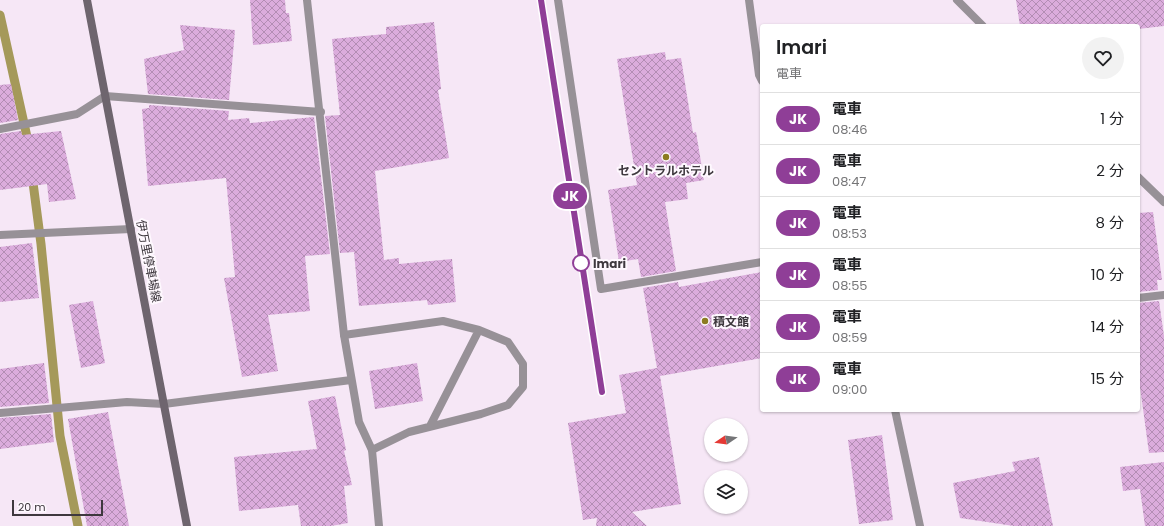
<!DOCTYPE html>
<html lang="ja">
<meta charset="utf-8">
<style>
:root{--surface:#fff;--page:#f2f2f2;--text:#202124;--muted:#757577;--line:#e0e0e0}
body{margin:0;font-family:Poppins,"Noto Sans JP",sans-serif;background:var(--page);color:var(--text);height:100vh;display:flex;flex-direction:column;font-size:15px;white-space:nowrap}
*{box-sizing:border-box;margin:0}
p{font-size:13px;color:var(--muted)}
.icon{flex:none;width:22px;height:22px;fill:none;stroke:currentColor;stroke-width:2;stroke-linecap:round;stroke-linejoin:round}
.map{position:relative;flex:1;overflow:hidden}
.details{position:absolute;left:760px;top:24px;width:380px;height:388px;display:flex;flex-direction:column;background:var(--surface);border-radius:4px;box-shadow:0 1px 3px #0004}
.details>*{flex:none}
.badge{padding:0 8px;border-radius:13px;font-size:14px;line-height:26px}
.needle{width:26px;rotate:257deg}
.controls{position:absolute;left:704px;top:418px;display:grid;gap:8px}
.controls a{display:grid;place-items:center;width:44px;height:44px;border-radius:50%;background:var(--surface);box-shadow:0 1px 3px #0004;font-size:20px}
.scale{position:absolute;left:12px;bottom:10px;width:91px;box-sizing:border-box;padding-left:4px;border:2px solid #3e383e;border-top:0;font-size:11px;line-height:14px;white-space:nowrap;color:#3e383e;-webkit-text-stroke:3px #fef8fe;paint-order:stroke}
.map>.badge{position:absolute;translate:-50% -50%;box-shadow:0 0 0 2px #fff}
.round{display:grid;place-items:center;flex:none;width:42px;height:42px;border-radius:21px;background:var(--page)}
.summary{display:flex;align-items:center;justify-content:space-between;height:68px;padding:0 16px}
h1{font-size:19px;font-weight:600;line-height:30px}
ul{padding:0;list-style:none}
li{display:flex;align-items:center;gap:12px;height:52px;padding:0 16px;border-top:1px solid var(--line)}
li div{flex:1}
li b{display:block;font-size:15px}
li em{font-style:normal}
li .badge{min-width:44px;font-weight:700;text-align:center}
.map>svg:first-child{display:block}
</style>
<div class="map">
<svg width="1164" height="526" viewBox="0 0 1164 526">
<defs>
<pattern id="building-cross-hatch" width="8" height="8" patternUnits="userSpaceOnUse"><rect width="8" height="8" fill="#dbacdc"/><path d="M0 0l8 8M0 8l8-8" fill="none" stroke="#b38db4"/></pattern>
</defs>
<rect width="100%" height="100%" fill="#f6e7f6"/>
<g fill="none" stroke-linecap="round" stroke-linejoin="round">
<path stroke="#a5995a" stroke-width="9" d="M 0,15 L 29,146
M 32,175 L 41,244 L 60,436 L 78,526"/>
</g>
<path fill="url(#building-cross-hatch)" d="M 250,0 L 285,0 L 286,13 L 289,13 L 292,41 L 253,45 Z
M 1016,0 L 1164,0 L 1164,26 L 1138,29 L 1138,26 L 1020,26 Z
M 434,22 L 441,89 L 438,90 L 449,158 L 375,171 L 384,260 L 399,258 L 399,264 L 452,259 L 456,302 L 428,305 L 427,300 L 359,306 L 354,252 L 340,253 L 325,116 L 340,115 L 332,39 L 386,34 L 386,27 Z
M 180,25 L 235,30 L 229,100 L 148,94 L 144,59 L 184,50 Z
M 665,52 L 666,60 L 681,58 L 693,133 L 696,132 L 704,180 L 686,183 L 688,199 L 665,202 L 676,271 L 641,277 L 638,259 L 619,262 L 608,190 L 637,185 L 617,59 Z
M 11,84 L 18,120 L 0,123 L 0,85 Z
M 149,105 L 229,111 L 228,120 L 249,118 L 250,123 L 314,117 L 330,254 L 305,256 L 310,311 L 268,315 L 278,371 L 242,377 L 224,278 L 235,277 L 226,178 L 148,186 L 142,109 L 149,108 Z
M 21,131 L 22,135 L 61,131 L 76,199 L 49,202 L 47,184 L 0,190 L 0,134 Z
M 1153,212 L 1162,280 L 1157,280 L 1158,290 L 1138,292 L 1138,213 Z
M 32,243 L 39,298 L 0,302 L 0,247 Z
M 762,272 L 762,358 L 660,376 L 681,504 L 632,512 L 647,526 L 596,526 L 597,518 L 583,520 L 568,423 L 626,413 L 619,375 L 657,368 L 643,288 L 678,282 L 679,287 Z
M 93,301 L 105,363 L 81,368 L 69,305 Z
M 1159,301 L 1164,336 L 1164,452 L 1149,453 L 1138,372 L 1138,303 Z
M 44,363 L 49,403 L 0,407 L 0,369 Z
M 417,363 L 423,401 L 375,409 L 369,371 Z
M 335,396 L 346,450 L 344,451 L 352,485 L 344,486 L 348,523 L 331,526 L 301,526 L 298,505 L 239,511 L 234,457 L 317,449 L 308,401 Z
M 108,412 L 129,526 L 87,526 L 68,419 Z
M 51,414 L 54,442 L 0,449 L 0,418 Z
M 882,435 L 893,520 L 859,524 L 848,440 Z
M 1039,457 L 1053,526 L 1014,526 L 960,518 L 953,483 L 1015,471 L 1012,462 Z
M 1164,462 L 1164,526 L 1145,526 L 1140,489 L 1123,491 L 1120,467 Z"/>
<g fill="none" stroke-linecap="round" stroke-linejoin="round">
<path stroke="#979197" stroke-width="8" d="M 344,335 L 443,321 L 479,330 L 508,342 L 523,364 L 523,387 L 508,405 L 481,414 L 409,432 L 372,450
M 164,404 L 351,380
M 430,426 L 479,330"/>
<path stroke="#979197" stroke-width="8" d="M 307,0 L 344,335 L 359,422 L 372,450 L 379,526
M 558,0 L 601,289 L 762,262
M 749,0 L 759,75 L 762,81
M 957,0 L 983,26
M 0,129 L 77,114 L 105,96 L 321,112
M 1138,177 L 1164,202
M 0,235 L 131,229
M 1138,298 L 1164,295
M 895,410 L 920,526
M 0,413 L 127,402 L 164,404"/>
<path stroke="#6e656e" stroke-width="8" d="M 87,0 L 187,526"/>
<g stroke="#665e66" stroke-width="4.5">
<path id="rail" d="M 541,0 L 602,392"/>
</g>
<use href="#rail" stroke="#fef8fe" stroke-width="3" stroke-dasharray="9" stroke-linecap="butt"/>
</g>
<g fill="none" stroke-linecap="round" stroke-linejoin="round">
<g stroke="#fff" stroke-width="9">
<path id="line" d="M 541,0 L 602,392"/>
</g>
<use href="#line" stroke="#8f3e97" stroke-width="6"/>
</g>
<g fill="#8c7c21" stroke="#fef8fe" stroke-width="1.5">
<circle cx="666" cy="157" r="4"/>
<circle cx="705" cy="321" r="4"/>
</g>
<circle fill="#fff" stroke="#8f3e97" stroke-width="2" cx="581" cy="263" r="8"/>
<g text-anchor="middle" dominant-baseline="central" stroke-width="4" stroke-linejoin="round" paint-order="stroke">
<g font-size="12" font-weight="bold" fill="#3e383e" stroke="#fef8fe">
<text x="666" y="170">セントラルホテル</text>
<text x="713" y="321" text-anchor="start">積文館</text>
</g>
<g font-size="12" fill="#3e383e" stroke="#fef8fe">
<text transform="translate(149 261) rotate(79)">伊万里停車場線</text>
</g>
<g font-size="12" font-weight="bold" fill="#3e383e" stroke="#fef8fe" text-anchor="start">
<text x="593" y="263">Imari</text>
</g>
</g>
</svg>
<div class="controls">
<a><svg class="needle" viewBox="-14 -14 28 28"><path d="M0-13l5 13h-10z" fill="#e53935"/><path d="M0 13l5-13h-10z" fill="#757577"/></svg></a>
<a><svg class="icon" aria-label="layers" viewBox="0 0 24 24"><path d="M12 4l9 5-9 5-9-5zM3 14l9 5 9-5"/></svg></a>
</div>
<div class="scale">20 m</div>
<b class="badge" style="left:570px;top:196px;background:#8f3e97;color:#fff">JK</b>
<section class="details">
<div class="summary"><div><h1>Imari</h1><p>電車</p></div><a class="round"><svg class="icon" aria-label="heart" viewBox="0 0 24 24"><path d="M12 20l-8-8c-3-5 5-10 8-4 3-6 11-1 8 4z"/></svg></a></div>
<ul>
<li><span class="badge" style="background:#8f3e97;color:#fff">JK</span><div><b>電車</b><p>08:46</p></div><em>1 分</em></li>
<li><span class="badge" style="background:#8f3e97;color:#fff">JK</span><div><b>電車</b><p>08:47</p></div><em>2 分</em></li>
<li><span class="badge" style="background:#8f3e97;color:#fff">JK</span><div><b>電車</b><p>08:53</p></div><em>8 分</em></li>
<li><span class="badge" style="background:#8f3e97;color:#fff">JK</span><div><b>電車</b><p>08:55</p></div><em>10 分</em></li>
<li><span class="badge" style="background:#8f3e97;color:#fff">JK</span><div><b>電車</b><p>08:59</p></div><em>14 分</em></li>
<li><span class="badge" style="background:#8f3e97;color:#fff">JK</span><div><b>電車</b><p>09:00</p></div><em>15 分</em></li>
</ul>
</section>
</div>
